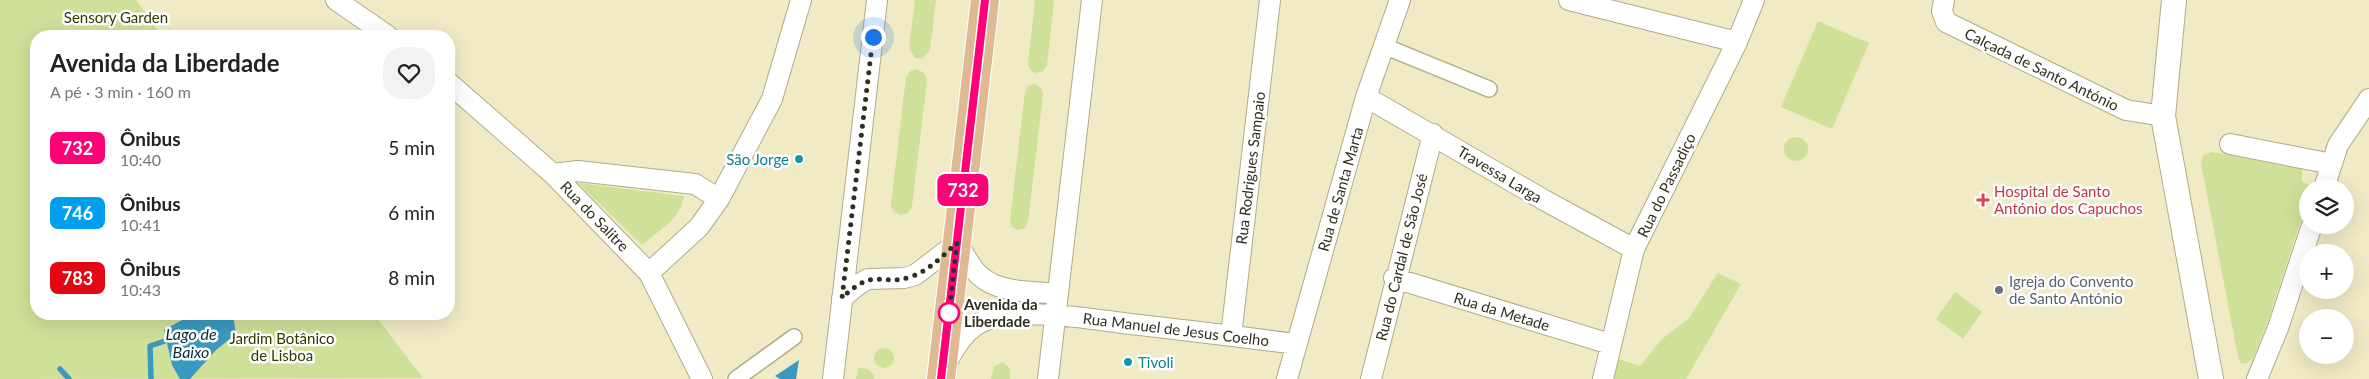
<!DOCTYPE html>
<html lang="pt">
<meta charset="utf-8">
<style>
:root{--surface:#fff;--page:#f2f2f2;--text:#222;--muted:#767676}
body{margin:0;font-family:Lato,sans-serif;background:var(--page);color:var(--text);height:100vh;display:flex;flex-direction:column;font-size:19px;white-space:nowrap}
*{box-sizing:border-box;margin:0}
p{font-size:16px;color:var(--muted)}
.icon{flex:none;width:28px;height:28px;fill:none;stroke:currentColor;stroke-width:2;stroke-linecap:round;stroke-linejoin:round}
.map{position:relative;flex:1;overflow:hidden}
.panel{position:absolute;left:30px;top:30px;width:425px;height:290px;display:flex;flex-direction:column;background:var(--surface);border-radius:20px;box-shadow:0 5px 20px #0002}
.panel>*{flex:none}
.badge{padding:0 10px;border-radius:8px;font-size:18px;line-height:32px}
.tools{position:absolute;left:2299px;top:179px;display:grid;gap:10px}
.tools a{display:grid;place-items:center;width:55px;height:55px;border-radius:50%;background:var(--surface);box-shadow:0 5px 20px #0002;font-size:25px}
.you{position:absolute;width:25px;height:25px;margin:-12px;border:4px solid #fff;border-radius:50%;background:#1a73e8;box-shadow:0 0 0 8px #1a73e833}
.map>.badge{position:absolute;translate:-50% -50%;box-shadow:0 0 0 2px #fff}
.round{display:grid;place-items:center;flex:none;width:52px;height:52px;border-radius:20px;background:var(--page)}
.overview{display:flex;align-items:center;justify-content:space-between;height:85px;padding:0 20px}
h1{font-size:24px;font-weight:700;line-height:38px}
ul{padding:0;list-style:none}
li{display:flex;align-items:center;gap:15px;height:65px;padding:0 20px}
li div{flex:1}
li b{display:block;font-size:19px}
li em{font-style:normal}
li .badge{min-width:55px;font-weight:700;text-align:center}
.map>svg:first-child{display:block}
</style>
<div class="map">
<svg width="2369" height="379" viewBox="0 0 2369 379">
<rect width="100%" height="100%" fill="#f0eac5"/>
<path fill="#cfe098" d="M 0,0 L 136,0 L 162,36 L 36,36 L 36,314 L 374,314 L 423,378 L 0,379 Z
M 915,0 L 936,0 L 930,50 L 922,59 L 915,58 L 909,48 Z
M 1035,0 L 1054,0 L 1047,65 L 1043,71 L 1036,73 L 1030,70 L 1028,63 Z
M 1818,21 L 1869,43 L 1832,129 L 1781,107 Z
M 917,69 L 924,73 L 927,80 L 912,206 L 908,213 L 900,215 L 893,211 L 891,204 L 906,78 L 910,71 Z
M 1035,84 L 1041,88 L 1043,94 L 1028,222 L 1025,228 L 1018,230 L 1012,227 L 1010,220 L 1025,92 L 1028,86 Z
M1784 149a12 12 0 1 1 24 0a12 12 0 1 1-24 0Z
M 2212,152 L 2302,169 L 2302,181 L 2312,187 L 2308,188 L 2307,201 L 2267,324 L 2253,358 L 2246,364 L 2241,363 L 2238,357 L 2201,163 L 2203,155 Z
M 578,183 L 684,196 C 681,219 658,231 642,245 Z
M 1718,273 L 1741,284 L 1686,379 L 1614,379 L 1616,358 L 1640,366 L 1661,340 L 1689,318 Z
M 1955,292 L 1982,312 L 1963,339 L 1936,319 Z
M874 358a10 10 0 1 1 20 0a10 10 0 1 1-20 0Z
M 1003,362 L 1010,369 L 1010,379 L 991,379 L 994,367 Z
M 858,368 L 868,369 L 874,375 L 874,379 L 856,379 Z"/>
<path fill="#3b99bf" d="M 193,314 L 231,314 L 233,315 L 236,334 L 216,350 L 190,379 L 180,379 L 172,365 L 164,330 Z
M 799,360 L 796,379 L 780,379 L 775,376 Z"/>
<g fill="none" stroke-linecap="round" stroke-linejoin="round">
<path stroke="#3b99bf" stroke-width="5.5" d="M 60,369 L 69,379
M 151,379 L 150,346 L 165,341"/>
<g stroke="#b1ab88" stroke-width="18">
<path id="pedestrian" d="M 1384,46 L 1489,89
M 736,379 L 794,337"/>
</g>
<g stroke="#b1ab88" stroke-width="22">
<path id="minor" d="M 336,0 L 388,36
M 1569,0 L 1737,42
M 1944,0 L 1942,11 L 1946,22 L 2126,110 L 2163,116
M 449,83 L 553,174 L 649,273 L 702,379
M 1366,97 L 1544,200 L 1634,249
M 2230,144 L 2332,164
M 553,174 L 578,171 L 695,184 L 719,199
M 2324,188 L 2338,145 L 2369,99
M 649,273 L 699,227 L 719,199 L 772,99 L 801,0
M 1394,278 L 1610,344
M 842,298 L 859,284 L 868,279 L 904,278 L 915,275 L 957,243 C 964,253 970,267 979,275 C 999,294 1032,291 1058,294
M 1231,336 L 1270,0
M 946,364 C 956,345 966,328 986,320 C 1020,307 1093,319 1130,324 C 1185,330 1241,337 1296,344
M 833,379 L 877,0
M 1048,379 L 1092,0
M 1287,379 L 1366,97 L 1400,0
M 1371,379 L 1433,134
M 1603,379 L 1634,249 L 1737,42 L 1754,0
M 2257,379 L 2278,328 L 2312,225"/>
</g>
<g stroke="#b1ab88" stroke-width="26">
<path id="tertiary" d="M 2174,0 L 2163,116 L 2211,379"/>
</g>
<g stroke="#fff" stroke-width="30">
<path id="primary" d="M 941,379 L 985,0"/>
</g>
<use href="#pedestrian" stroke="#fff" stroke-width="15"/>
<use href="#minor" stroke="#fff" stroke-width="20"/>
<use href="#tertiary" stroke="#fff" stroke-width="24"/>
<use href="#primary" stroke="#dfb992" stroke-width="28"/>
</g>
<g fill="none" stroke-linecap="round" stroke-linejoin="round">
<g stroke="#fff" stroke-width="11">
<path id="line" d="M 941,379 L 985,0"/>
</g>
<use href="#line" stroke="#f07" stroke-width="8"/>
<path stroke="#302e20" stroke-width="5" stroke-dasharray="0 9" d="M 873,37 L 842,298 C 876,265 881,288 913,276 C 930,270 944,254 957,243 L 949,313"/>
</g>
<g fill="#0f9aa8" stroke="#fff" stroke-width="2">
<circle cx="799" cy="159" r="5"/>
<circle cx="1128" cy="362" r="5"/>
</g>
<path fill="#e0444e" stroke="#fff" stroke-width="2" d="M1980.5 192.5h5v5h5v5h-5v5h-5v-5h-5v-5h5z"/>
<circle fill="#6b7280" stroke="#fff" stroke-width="2" cx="1999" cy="290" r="5"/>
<circle fill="#fff" stroke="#f07" stroke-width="2.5" cx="949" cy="313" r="10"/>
<g text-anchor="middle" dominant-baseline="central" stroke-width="5" stroke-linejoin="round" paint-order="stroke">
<g font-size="15" fill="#323c00" stroke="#fff">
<text x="116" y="17">Sensory Garden</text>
<text x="282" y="338">Jardim Botânico<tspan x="282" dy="17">de Lisboa</tspan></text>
</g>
<g font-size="15" fill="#302e20" stroke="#fff">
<text transform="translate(2042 69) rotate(26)">Calçada de Santo António</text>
<text transform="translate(1250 168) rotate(-83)">Rua Rodrigues Sampaio</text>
<text transform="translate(1500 174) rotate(31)">Travessa Larga</text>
<text transform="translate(1666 185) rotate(-64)">Rua do Passadiço</text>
<text transform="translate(1340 189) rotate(-74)">Rua de Santa Marta</text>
<text transform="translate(595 216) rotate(46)">Rua do Salitre</text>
<text transform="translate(1401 257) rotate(-76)">Rua do Cardal de São José</text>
<text transform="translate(1502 311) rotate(17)">Rua da Metade</text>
<text transform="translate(1176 329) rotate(7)">Rua Manuel de Jesus Coelho</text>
</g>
<g font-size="15" fill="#0d838f" stroke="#fff" text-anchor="end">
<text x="789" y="159">São Jorge</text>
<text x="1138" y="362" text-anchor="start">Tivoli</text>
</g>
<g font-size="15" fill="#be3a42" stroke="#fff" text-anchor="start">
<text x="1994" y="191">Hospital de Santo<tspan x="1994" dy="17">António dos Capuchos</tspan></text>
</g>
<g font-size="15" fill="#5b616d" stroke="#fff" text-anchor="start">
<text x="2009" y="281">Igreja do Convento<tspan x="2009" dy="17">de Santo António</tspan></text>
</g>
<g font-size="15" font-weight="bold" fill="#302e20" stroke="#fff" text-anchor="start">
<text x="964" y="304">Avenida da<tspan x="964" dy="17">Liberdade</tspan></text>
</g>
<g font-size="16" font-style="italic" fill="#022e3e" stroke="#fff">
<text x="191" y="333">Lago de<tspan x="191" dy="18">Baixo</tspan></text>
</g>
</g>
</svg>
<div class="tools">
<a><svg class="icon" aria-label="layers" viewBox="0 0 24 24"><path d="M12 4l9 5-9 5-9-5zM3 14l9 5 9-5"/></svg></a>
<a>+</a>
<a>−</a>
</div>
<div class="you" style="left:873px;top:37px"></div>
<b class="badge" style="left:963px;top:190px;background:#f07;color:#fff">732</b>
<section class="panel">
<div class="overview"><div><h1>Avenida da Liberdade</h1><p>A pé · 3 min · 160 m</p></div><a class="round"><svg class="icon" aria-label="heart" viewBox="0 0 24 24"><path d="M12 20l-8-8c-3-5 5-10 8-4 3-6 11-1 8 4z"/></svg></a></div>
<ul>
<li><span class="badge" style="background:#f07;color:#fff">732</span><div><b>Ônibus</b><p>10:40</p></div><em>5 min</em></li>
<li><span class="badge" style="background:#009fee;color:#fff">746</span><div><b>Ônibus</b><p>10:41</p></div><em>6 min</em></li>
<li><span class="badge" style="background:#e30613;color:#fff">783</span><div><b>Ônibus</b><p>10:43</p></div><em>8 min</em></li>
</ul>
</section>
</div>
